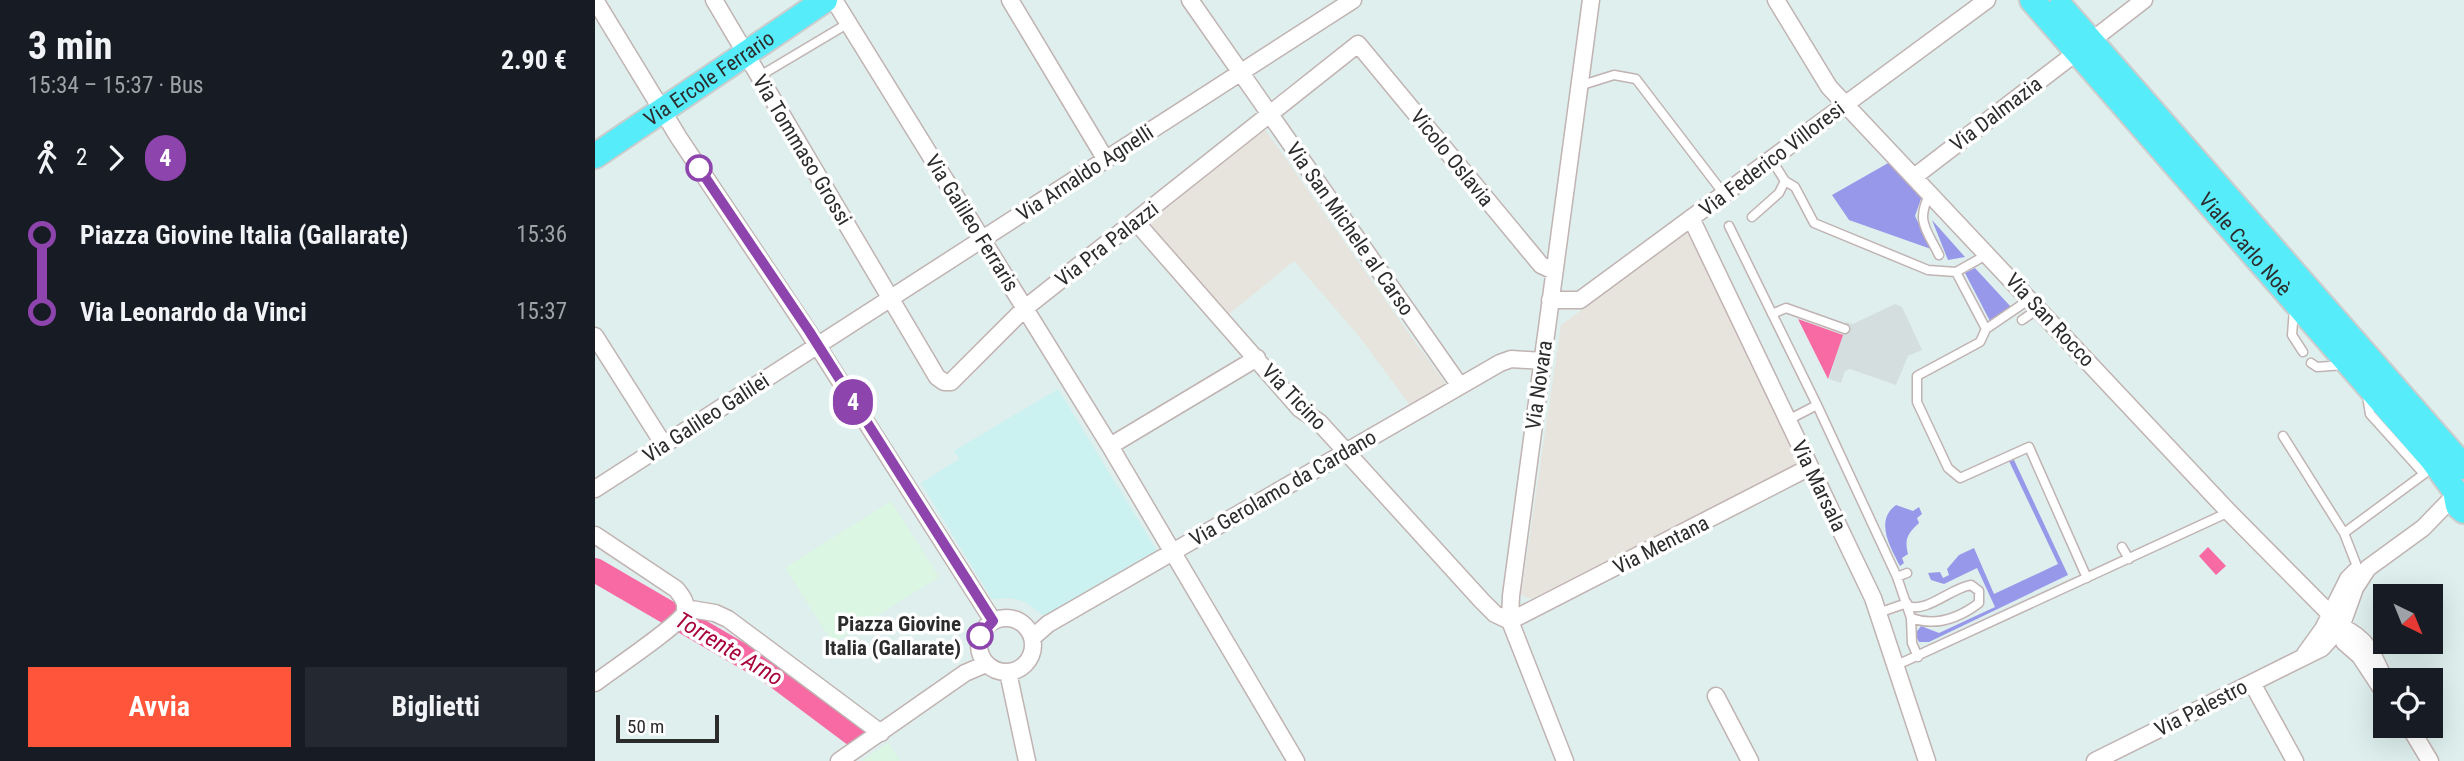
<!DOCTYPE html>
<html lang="it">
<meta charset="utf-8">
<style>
:root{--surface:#171b24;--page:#242831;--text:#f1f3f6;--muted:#9ea1a6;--accent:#ff553a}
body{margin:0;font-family:"Roboto Condensed",sans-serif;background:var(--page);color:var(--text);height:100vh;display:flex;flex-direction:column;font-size:26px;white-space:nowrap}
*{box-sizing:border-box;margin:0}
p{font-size:23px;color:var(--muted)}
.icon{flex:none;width:38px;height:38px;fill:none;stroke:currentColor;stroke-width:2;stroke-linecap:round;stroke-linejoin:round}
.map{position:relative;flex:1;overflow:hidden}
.side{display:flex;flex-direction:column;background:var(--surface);width:595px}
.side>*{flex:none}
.badge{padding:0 14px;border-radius:23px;font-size:24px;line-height:46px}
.needle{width:46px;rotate:137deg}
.fabs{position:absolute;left:1778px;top:584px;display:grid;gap:14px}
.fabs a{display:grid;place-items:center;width:70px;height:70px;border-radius:0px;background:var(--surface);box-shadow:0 7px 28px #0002;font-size:35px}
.scale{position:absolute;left:21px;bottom:18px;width:103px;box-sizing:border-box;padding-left:7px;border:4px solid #2c2c2c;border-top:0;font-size:19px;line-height:24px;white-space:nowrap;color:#2c2c2c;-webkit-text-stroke:5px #fff;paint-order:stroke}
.map>.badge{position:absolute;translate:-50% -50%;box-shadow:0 0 0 4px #fff}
.legs{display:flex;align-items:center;gap:10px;height:77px;padding:0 28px;font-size:23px}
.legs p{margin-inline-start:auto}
.overview{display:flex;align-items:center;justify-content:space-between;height:119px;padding:0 28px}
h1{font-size:38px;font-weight:700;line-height:52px}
.action{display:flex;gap:14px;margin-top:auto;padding:14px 28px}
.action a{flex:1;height:80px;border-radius:0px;background:var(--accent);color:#fff;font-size:28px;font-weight:700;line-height:80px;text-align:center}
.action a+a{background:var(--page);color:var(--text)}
ul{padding:0 28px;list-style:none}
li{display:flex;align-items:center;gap:24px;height:77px;font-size:26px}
li i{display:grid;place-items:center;width:10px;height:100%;margin:0 9px;background:currentColor}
li i::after{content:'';width:18px;height:18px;margin:-9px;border:5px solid;border-radius:50%;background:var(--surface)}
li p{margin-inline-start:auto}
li:first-child i{background:linear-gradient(#0000 50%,currentColor 0)}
li:last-child i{background:linear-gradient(currentColor 50%,#0000 0)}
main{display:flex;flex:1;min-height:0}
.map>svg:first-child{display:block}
</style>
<main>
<section class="side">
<div class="overview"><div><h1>3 min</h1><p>15:34 – 15:37 · Bus</p></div><b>2.90 €</b></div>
<div class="legs"><svg class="icon" aria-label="walk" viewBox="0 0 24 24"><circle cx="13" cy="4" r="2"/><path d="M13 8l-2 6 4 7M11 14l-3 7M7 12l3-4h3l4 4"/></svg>2<svg class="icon" aria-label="forward" viewBox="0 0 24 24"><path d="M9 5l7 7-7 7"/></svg><b class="badge" style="background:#8e44ad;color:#fff">4</b></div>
<ul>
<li><i style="color:#8e44ad"></i><b>Piazza Giovine Italia (Gallarate)</b><p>15:36</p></li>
<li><i style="color:#8e44ad"></i><b>Via Leonardo da Vinci</b><p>15:37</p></li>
</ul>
<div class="action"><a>Avvia</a><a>Biglietti</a></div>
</section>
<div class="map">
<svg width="1869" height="761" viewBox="0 0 1869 761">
<rect width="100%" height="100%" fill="#deefed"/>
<path fill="#e7e4de" d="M 669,128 L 815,335 L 851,384 L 815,405 L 763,335 L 699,261 L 634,314 L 556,228 L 557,217 Z
M 1093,232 L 1204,463 L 939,600 L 926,595 L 966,325 Z"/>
<path fill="#ccf1f1" d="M 463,389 L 562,551 L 449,616 L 430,602 L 416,598 L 397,599 L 326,483 L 364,459 L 359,451 Z"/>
<path fill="#dbf6e2" d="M 296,501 L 344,577 L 238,643 L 190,568 Z
M 293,743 L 305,761 L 267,761 Z"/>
<path fill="#9798e9" d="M 1295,162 L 1327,196 L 1320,216 L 1336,249 L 1254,220 L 1237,195 Z
M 1337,220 L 1370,257 L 1353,260 Z
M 1380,268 L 1416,307 L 1395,321 L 1370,273 Z
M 1419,460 L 1473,575 L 1334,642 L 1324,642 L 1320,634 L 1326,626 L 1344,633 L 1400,607 L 1382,568 L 1349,584 L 1336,580 L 1333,573 L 1345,572 L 1348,578 L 1354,575 L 1352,569 L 1364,555 L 1379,548 L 1399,594 L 1463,564 L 1414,461 Z
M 1301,505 L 1318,511 L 1324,507 L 1327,514 L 1322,518 L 1324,523 C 1313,533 1309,539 1313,554 L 1307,558 L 1309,563 L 1305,566 C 1296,548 1279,521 1301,505 Z"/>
<path fill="#d5dede" d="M 1300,304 L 1307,307 L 1327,350 L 1313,356 L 1301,385 L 1255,369 L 1250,371 L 1246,383 L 1234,379 L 1251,322 L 1258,324 Z"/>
<path fill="#f76aa4" d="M 1203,319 L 1248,335 L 1233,379 Z
M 1613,547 L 1631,566 L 1621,575 L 1604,556 Z"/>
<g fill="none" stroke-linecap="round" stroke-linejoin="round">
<path stroke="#f76aa4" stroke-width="24" d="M 0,570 L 174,671 L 262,737"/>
<g stroke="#c1b3b2" stroke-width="11">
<path id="lane" d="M 163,77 L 252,24
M 984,86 L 1019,75 L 1041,79 L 1129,194
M 1176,159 L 1190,181 L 1200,187 L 1219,223 L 1333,270 L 1361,272
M 1335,194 C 1320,221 1332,230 1344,255
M 1157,217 L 1184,193 L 1190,181
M 1134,226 L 1222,405 L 1302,577 L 1316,618 L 1317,643 L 1323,657
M 1435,299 L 1391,329 L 1385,342 L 1322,376 L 1322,402 L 1353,468 L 1365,478 L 1434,447 L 1492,578
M 1699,309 L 1697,335 L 1708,352
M 1177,314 L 1191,308 L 1250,329
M 1427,320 L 1443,309
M 1391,329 L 1361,272 L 1393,254
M 1716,363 L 1722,367 L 1749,365
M 1193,420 L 1222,405
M 1688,436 L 1749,533 L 1763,569
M 1749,533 L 1829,474 L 1775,414 L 1772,396
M 1527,547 L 1534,559
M 1302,577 L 1312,573
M 1313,606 C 1332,613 1356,588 1376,585 L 1384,591 L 1384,603 C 1364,618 1341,627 1316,618
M 1283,613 L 1312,603
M 1302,665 L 1634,512"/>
</g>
<g stroke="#c1b3b2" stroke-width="19">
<path id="street" d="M 0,0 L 84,138 L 213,331 L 398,621
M 119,0 L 342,377 L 349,382 L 356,382 L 429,309 L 763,44 L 946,265 L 959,271
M 239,0 L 515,446 L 701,761
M 415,0 L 511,160
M 595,0 L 865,386
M 1181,0 L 1234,87 L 1634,512 L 1735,614 L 1746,627 L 1749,642 L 1765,656 L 1790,694
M 1496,41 L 1549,0
M 1319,177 L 1482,52
M 1096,218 L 1278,598 L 1332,761
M 541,222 L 705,409 L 724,422 L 887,601 L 900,614 L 915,621 L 1215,467
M 955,300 L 985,300 L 1392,0
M 0,336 L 69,445
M 515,446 L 662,358
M 0,489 L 758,0
M 0,535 L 81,589 C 87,596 94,605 89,614 C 80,628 17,670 0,683
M 90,608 L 120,613 L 133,619 L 286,733
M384 645a27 27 0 1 1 54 0a27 27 0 1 1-54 0Z
M 1746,627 C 1771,637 1779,655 1789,679
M 437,638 L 453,624 L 905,363 L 916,359 L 947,361
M 1710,654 L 1728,629 L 1753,579 L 1761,571
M 413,672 L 432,761
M 1657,683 L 1700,761
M 1121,696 L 1155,761
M 1814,726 L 1835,761
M 244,761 L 370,673 L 391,664
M 970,761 L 915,621 L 916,596 L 996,0
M 1500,761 L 1727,648 L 1746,627 L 1760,588 L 1773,568 L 1828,528 L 1860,495"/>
</g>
<g stroke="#ccc" stroke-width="28">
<g id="primary">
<path id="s1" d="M 1437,0 L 1836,458 L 1860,491 L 1863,506 L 1869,511"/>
<path d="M 1466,7 L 1869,467"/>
<path id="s2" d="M 0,156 L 230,0"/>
</g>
</g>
<use href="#lane" stroke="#fff" stroke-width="8"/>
<use href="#street" stroke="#fff" stroke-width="16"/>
<use href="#primary" stroke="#57ecfa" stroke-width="24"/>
</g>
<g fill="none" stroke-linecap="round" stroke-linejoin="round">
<g stroke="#fff" stroke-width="16">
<path id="line-1" d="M 104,168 L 214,331 L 398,621 L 385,636"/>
</g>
<use href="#line-1" stroke="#8e44ad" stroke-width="10"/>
</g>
<g fill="#fff" stroke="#8e44ad" stroke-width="3.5">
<circle cx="104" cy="168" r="12"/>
<circle cx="385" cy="636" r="12"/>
</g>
<g text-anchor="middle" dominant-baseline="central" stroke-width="7" stroke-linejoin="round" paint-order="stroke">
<g font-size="21" fill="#2c2c2c" stroke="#fff">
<text stroke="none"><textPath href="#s2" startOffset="138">Via Ercole Ferrario</textPath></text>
<text transform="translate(1401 114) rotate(-37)">Via Dalmazia</text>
<text transform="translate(207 150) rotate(59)">Via Tommaso Grossi</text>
<text transform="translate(857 158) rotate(51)">Vicolo Oslavia</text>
<text transform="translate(1177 159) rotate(-37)">Via Federico Villoresi</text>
<text transform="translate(490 173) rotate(-33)">Via Arnaldo Agnelli</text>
<text transform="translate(377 223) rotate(58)">Via Galileo Ferraris</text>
<text transform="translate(755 229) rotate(55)">Via San Michele al Carso</text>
<text transform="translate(512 244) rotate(-38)">Via Pra Palazzi</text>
<text stroke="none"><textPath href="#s1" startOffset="324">Viale Carlo Noè</textPath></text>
<text transform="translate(1455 320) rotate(47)">Via San Rocco</text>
<text transform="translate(944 385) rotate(-82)">Via Novara</text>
<text transform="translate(699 397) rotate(46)">Via Ticino</text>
<text transform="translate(111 418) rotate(-33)">Via Galileo Galilei</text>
<text transform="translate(1224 486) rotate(64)">Via Marsala</text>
<text transform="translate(688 488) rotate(-30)">Via Gerolamo da Cardano</text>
<text transform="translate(1066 545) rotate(-27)">Via Mentana</text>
<text transform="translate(1606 708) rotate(-27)">Via Palestro</text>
</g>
<g font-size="21" font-weight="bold" fill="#2c2c2c" stroke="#fff" text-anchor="end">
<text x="366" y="624">Piazza Giovine<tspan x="366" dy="24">Italia (Gallarate)</tspan></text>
</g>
<g font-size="23" font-style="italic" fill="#a8043b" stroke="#fff">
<text transform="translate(134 649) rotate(31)">Torrente Arno</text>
</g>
</g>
</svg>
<div class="fabs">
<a><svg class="needle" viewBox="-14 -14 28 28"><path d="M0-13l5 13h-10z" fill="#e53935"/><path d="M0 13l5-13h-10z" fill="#9ea1a6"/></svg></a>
<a><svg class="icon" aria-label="locate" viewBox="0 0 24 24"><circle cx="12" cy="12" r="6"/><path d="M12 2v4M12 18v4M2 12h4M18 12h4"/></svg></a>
</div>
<div class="scale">50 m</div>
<b class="badge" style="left:258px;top:402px;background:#8e44ad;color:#fff">4</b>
</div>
</main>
